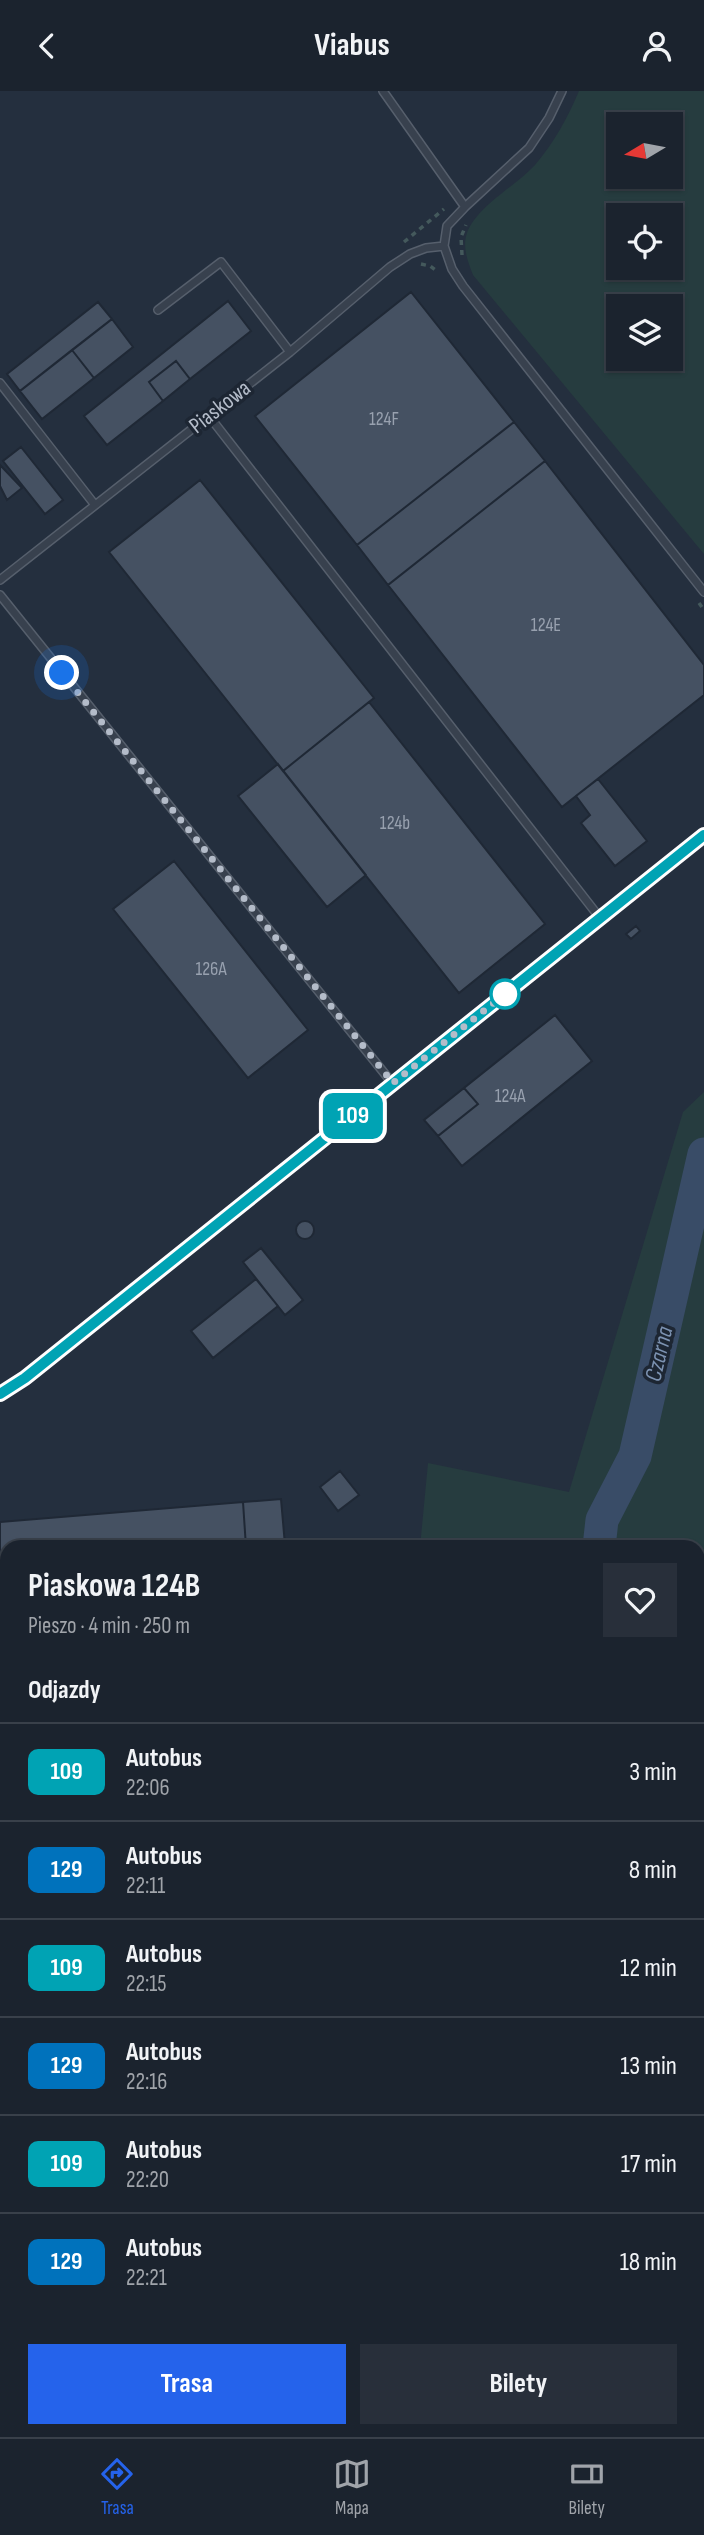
<!DOCTYPE html>
<html lang="pl">
<meta charset="utf-8">
<style>
:root{--surface:#1b232e;--page:#282f3a;--text:#f1f3f6;--muted:#a0a4aa;--line:#39404a;--accent:#2563eb}
body{margin:0;font-family:"Sofia Sans Condensed",sans-serif;background:var(--page);color:var(--text);height:100vh;display:flex;flex-direction:column;font-size:26px;white-space:nowrap}
*{box-sizing:border-box;margin:0}
p{font-size:23px;color:var(--muted)}
.icon{flex:none;width:38px;height:38px;fill:none;stroke:currentColor;stroke-width:2;stroke-linecap:round;stroke-linejoin:round}
.map{position:relative;flex:1;overflow:hidden}
.panel{position:absolute;left:0px;top:1449px;width:705px;height:898px;display:flex;flex-direction:column;background:var(--surface);border-radius:21px 21px 0 0;box-shadow:0 2px 5px #0004,0 0 0 2px var(--line)}
.panel>*{flex:none}
.badge{padding:0 14px;border-radius:10px;font-size:24px;line-height:46px}
.needle{width:46px;rotate:260deg}
.tools{position:absolute;left:606px;top:21px;display:grid;gap:14px}
.tools a{display:grid;place-items:center;width:77px;height:77px;border-radius:0px;background:var(--surface);box-shadow:0 2px 5px #0004,0 0 0 2px var(--line);font-size:35px}
.you{position:absolute;width:35px;height:35px;margin:-18px;border:5px solid #fff;border-radius:50%;background:#1a73e8;box-shadow:0 0 0 10px #1a73e833}
.map>.badge{position:absolute;translate:-50% -50%;box-shadow:0 0 0 4px #fff}
h2{padding:0 28px;font-size:26px;line-height:63px}
.round{display:grid;place-items:center;flex:none;width:74px;height:74px;border-radius:0px;background:var(--page)}
.summary{display:flex;align-items:center;justify-content:space-between;height:119px;padding:0 28px}
h1{font-size:33px;font-weight:700;line-height:52px}
.action{display:flex;gap:14px;margin-top:auto;padding:14px 28px}
.action a{flex:1;height:80px;border-radius:0px;background:var(--accent);color:#fff;font-size:28px;font-weight:700;line-height:80px;text-align:center}
.action a+a{background:var(--page);color:var(--text)}
ul{padding:0;list-style:none}
li{display:flex;align-items:center;gap:21px;height:98px;padding:0 28px;border-top:2px solid var(--line)}
li div{flex:1}
li b{display:block;font-size:26px}
li em{font-style:normal}
li .badge{min-width:77px;font-weight:700;text-align:center}
header{display:flex;justify-content:space-between;align-items:center;height:91px;padding:0 28px;background:var(--surface);font-size:32px;font-weight:700}
.tab-bar{display:flex;justify-content:space-around;align-items:center;height:98px;border-top:2px solid var(--line);background:var(--surface);font-size:19px;color:var(--muted)}
.tab-bar a{display:grid;justify-items:center;gap:4px}
.tab-bar .active{color:var(--accent)}
.map>svg:first-child{display:block}
</style>
<header><svg class="icon" aria-label="back" viewBox="0 0 24 24"><path d="M15 5l-7 7 7 7"/></svg>Viabus<svg class="icon" aria-label="person" viewBox="0 0 24 24"><circle cx="12" cy="8" r="4"/><path d="M4 21q1-7 8-7t8 7"/></svg></header>
<div class="map">
<svg width="704" height="2346" viewBox="0 0 704 2346">
<rect width="100%" height="100%" fill="#242f3e"/>
<path fill="#263c3f" fill-rule="evenodd" d="M 579,0 L 704,0 L 704,463 L 473,184 C 468,171 462,156 467,142 C 477,115 516,95 535,74 C 554,52 568,26 579,0 ZM 670,33 L 670,86 L 618,86 L 618,33 ZM 670,124 L 670,177 L 618,177 L 618,124 ZM 618,215 L 670,215 L 670,268 L 618,268 Z
M 704,1001 L 704,1679 L 698,1688 L 698,1456 L 420,1456 L 428,1372 L 569,1401 L 683,1021 Z
M 328,1450 L 331,1453 L 329,1456 L 262,1456 Z
M 7,1554 L 7,1588 L 0,1586 L 0,1555 Z
M 704,2218 L 704,2301 L 698,2304 L 698,2231 Z
M 153,2340 L 241,2340 L 236,2346 L 147,2346 Z"/>
<g fill="none" stroke-linecap="round" stroke-linejoin="round">
<path stroke="#394c67" stroke-width="33" d="M 599,1456 L 602,1429 L 635,1365 L 704,1063
M 349,2340 L 351,2346"/>
</g>
<path fill="#455162" stroke="#1f2835" stroke-width="2" d="M 411,201 L 514,331 L 357,454 L 255,325 Z
M 228,210 L 251,240 L 190,288 L 176,270 L 149,291 L 163,310 L 107,354 L 84,325 Z
M 98,211 L 112,228 L 20,300 L 7,283 Z
M 112,228 L 133,256 L 94,287 L 72,259 Z
M 72,259 L 94,287 L 42,328 L 20,300 Z
M 176,270 L 190,288 L 163,310 L 149,291 Z
M 514,331 L 545,370 L 388,494 L 357,454 Z
M 21,356 L 63,409 L 45,423 L 3,370 Z
M 545,370 L 704,574 L 704,604 L 562,716 L 388,494 Z
M 0,374 L 22,397 L 7,409 L 0,395 Z
M 200,389 L 374,607 L 283,680 L 109,461 Z
M 369,611 L 545,833 L 459,902 L 283,680 Z
M 278,673 L 366,784 L 327,816 L 238,705 Z
M 598,688 L 647,750 L 615,775 L 581,732 L 590,724 L 576,705 Z
M 174,770 L 308,939 L 248,987 L 113,818 Z
M 636,835 L 640,840 L 631,848 L 626,843 Z
M 555,924 L 592,970 L 462,1075 L 438,1045 L 478,1013 L 464,997 Z
M 464,997 L 478,1013 L 438,1045 L 424,1029 Z
M296 1139a9 9 0 1 1 18 0a9 9 0 1 1-18 0Z
M 261,1157 L 303,1209 L 285,1224 L 243,1171 Z
M 256,1188 L 278,1215 L 213,1267 L 191,1240 Z
M 340,1380 L 359,1404 L 338,1420 L 320,1396 Z
M 281,1408 L 285,1454 L 246,1456 L 243,1411 Z
M 243,1411 L 246,1456 L 7,1456 L 7,1528 L 0,1528 L 0,1431 Z
M 0,1655 L 7,1655 L 7,1823 L 0,1823 Z
M 0,1823 L 7,1823 L 7,2091 L 0,2092 Z
M 702,1974 L 704,2009 L 698,2012 L 698,1976 Z
M 704,2037 L 704,2073 L 698,2076 L 698,2040 Z
M 704,2303 L 704,2340 L 700,2342 L 698,2306 Z"/>
<g fill="none" stroke-linecap="round" stroke-linejoin="round">
<g stroke="#565f6c" stroke-width="10">
<path id="service" d="M 383,0 L 465,116
M 444,155 L 452,178 L 463,195 L 704,501
M 158,219 L 221,171 L 290,261
M 0,292 L 95,414
M 209,325 L 600,827
M 0,489 L 290,261 L 390,176 L 410,163 L 426,157 L 444,155 L 447,135 L 465,116 L 529,57 L 549,27 L 562,0
M 0,504 L 393,993
M 0,1303 L 25,1287 L 704,744
M 0,1539 L 7,1539
M 0,1598 L 7,1600
M 0,1632 L 7,1634
M 0,1643 L 7,1645
M 0,2112 L 7,2112
M 0,2284 L 7,2283"/>
</g>
<g stroke="#565f6c" stroke-width="18">
<path id="minor" d="M 698,2187 L 704,2180
M 668,2340 L 670,2346"/>
</g>
<path stroke="#44595c" stroke-width="3.5" stroke-dasharray="5 5" stroke-linecap="butt" d="M 404,151 L 444,118
M 462,164 L 461,146 L 466,134
M 421,173 L 430,175 L 438,181
M 699,512 L 704,519
M 0,1574 L 7,1575
M 698,1590 L 704,1592
M 698,1720 L 704,1710
M 698,2164 L 704,2158
M 698,2211 L 704,2202
M 332,2340 L 335,2346
M 114,2346 L 118,2340
M 627,2346 L 638,2340"/>
<use href="#service" stroke="#38414e" stroke-width="7"/>
<use href="#minor" stroke="#38414e" stroke-width="14"/>
<g stroke="#5a6575" stroke-width="8">
<path id="rail" d="M 698,1762 L 704,1755
M 698,1872 L 704,1867
M 698,1908 L 704,1903
M 293,2346 L 298,2340
M 311,2346 L 316,2340"/>
</g>
<use href="#rail" stroke="#1d2633" stroke-width="5" stroke-dasharray="16" stroke-linecap="butt"/>
</g>
<g fill="none" stroke-linecap="round" stroke-linejoin="round">
<g stroke="#fff" stroke-width="16">
<path id="line" d="M 0,1303 L 25,1287 L 704,744"/>
</g>
<use href="#line" stroke="#00a3b4" stroke-width="10"/>
<path stroke="#b4bcc9" stroke-width="7" stroke-dasharray="0 12.6" d="M 62,582 L 393,992 L 505,903"/>
</g>
<circle fill="#fff" stroke="#00a3b4" stroke-width="3.5" cx="505" cy="903" r="14"/>
<g text-anchor="middle" dominant-baseline="central" stroke-width="7" stroke-linejoin="round" paint-order="stroke">
<g font-size="19" fill="#98a1af">
<text x="384" y="328">124F</text>
<text x="546" y="534">124E</text>
<text x="395" y="732">124b</text>
<text x="211" y="878">126A</text>
<text x="510" y="1005">124A</text>
</g>
<g font-size="23" fill="#b4bcc9" stroke="#1d2633">
<text transform="translate(220 316) rotate(-38)">Piaskowa</text>
</g>
<g font-size="24" font-style="italic" fill="#7c92b1" stroke="#1d2633">
<text transform="translate(659 1263) rotate(-77)">Czarna</text>
</g>
</g>
</svg>
<div class="tools">
<a><svg class="needle" viewBox="-14 -14 28 28"><path d="M0-13l5 13h-10z" fill="#e53935"/><path d="M0 13l5-13h-10z" fill="#a0a4aa"/></svg></a>
<a><svg class="icon" aria-label="locate" viewBox="0 0 24 24"><circle cx="12" cy="12" r="6"/><path d="M12 2v4M12 18v4M2 12h4M18 12h4"/></svg></a>
<a><svg class="icon" aria-label="layers" viewBox="0 0 24 24"><path d="M12 4l9 5-9 5-9-5zM3 14l9 5 9-5"/></svg></a>
</div>
<div class="you" style="left:62px;top:582px"></div>
<b class="badge" style="left:353px;top:1025px;background:#00a3b4;color:#fff">109</b>
<section class="panel">
<div class="summary"><div><h1>Piaskowa 124B</h1><p>Pieszo · 4 min · 250 m</p></div><a class="round"><svg class="icon" aria-label="heart" viewBox="0 0 24 24"><path d="M12 20l-8-8c-3-5 5-10 8-4 3-6 11-1 8 4z"/></svg></a></div>
<h2>Odjazdy</h2>
<ul>
<li><span class="badge" style="background:#00a3b4;color:#fff">109</span><div><b>Autobus</b><p>22:06</p></div><em>3 min</em></li>
<li><span class="badge" style="background:#0072bc;color:#fff">129</span><div><b>Autobus</b><p>22:11</p></div><em>8 min</em></li>
<li><span class="badge" style="background:#00a3b4;color:#fff">109</span><div><b>Autobus</b><p>22:15</p></div><em>12 min</em></li>
<li><span class="badge" style="background:#0072bc;color:#fff">129</span><div><b>Autobus</b><p>22:16</p></div><em>13 min</em></li>
<li><span class="badge" style="background:#00a3b4;color:#fff">109</span><div><b>Autobus</b><p>22:20</p></div><em>17 min</em></li>
<li><span class="badge" style="background:#0072bc;color:#fff">129</span><div><b>Autobus</b><p>22:21</p></div><em>18 min</em></li>
</ul>
<div class="action"><a>Trasa</a><a>Bilety</a></div>
</section>
</div>
<nav class="tab-bar">
<a class="active"><svg class="icon" aria-label="directions" viewBox="0 0 24 24"><path d="M12 3l9 9-9 9-9-9zM9 14v-3h6M13 9l2 2-2 2"/></svg>Trasa</a>
<a><svg class="icon" aria-label="map" viewBox="0 0 24 24"><path d="M3 6l6-2 6 2 6-2v14l-6 2-6-2-6 2zM9 4v14M15 6v14"/></svg>Mapa</a>
<a><svg class="icon" aria-label="tickets" viewBox="0 0 24 24"><path d="M3 7h18v10H3zM15 7v10"/></svg>Bilety</a>
</nav>
